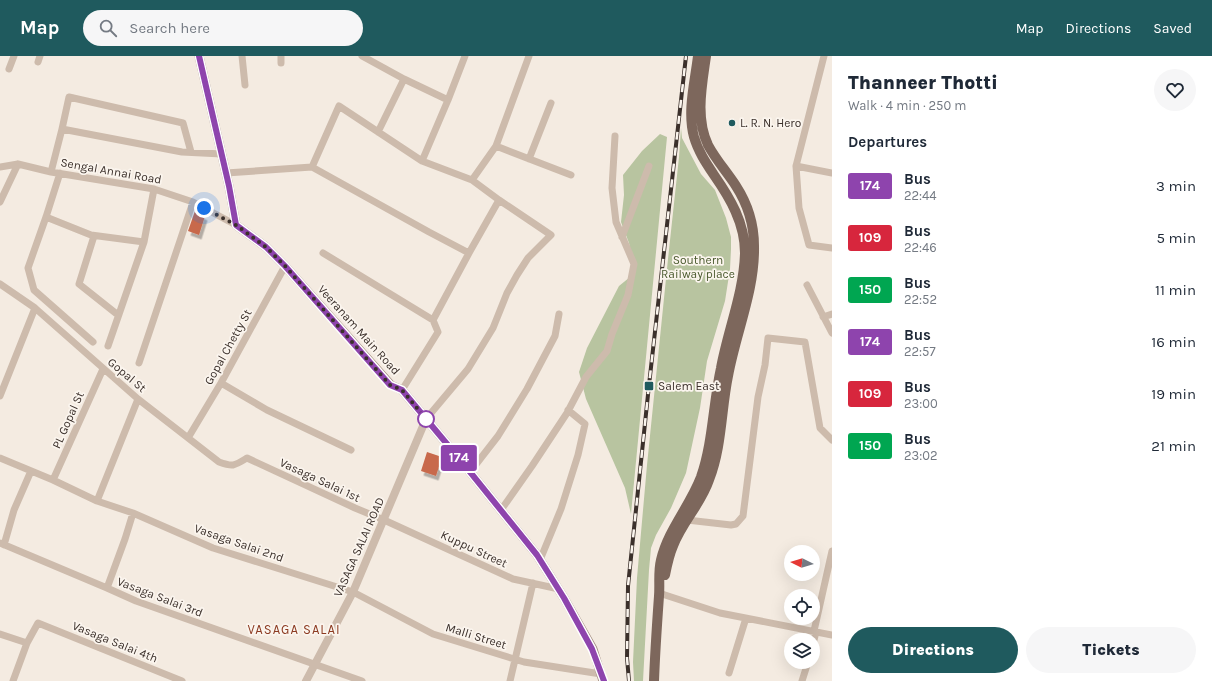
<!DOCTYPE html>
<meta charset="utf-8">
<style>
:root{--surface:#fff;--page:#f6f6f7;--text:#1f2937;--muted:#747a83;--accent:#1f5a5e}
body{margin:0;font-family:Karla,sans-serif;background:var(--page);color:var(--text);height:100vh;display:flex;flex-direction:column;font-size:15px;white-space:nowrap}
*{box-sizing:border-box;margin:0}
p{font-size:13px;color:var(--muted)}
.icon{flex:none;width:22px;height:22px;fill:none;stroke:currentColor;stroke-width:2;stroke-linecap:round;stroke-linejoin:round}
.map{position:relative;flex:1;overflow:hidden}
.sheet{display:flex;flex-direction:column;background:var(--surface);width:380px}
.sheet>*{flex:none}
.badge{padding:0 8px;border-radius:3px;font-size:14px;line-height:26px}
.needle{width:26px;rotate:275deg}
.tools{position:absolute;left:784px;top:489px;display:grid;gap:8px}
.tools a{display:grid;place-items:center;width:36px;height:36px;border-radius:50%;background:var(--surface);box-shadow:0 4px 16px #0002;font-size:20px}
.you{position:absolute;width:20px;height:20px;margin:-10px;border:3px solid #fff;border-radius:50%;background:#1a73e8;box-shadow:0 0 0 6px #1a73e833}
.map>.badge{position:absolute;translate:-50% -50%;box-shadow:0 0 0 2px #fff}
h2{padding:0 16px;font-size:15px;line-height:36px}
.round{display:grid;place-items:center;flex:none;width:42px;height:42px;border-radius:21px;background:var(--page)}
.headline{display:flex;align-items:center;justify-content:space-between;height:68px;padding:0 16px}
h1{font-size:19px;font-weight:800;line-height:30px}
.action{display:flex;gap:8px;margin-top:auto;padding:8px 16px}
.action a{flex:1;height:46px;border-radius:24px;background:var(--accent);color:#fff;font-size:16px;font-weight:800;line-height:46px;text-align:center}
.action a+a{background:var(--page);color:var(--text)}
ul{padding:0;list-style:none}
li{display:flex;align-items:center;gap:12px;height:52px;padding:0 16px}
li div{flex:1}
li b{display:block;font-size:15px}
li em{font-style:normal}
li .badge{min-width:44px;font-weight:700;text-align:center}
header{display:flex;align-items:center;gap:24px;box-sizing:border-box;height:56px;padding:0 20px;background:var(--accent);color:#fff}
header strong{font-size:19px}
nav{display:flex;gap:22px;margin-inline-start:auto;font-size:14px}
.search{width:280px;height:36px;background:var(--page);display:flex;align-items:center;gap:10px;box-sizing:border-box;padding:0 14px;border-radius:22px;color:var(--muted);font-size:15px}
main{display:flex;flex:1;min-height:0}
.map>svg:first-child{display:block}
</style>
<header>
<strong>Map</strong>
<div class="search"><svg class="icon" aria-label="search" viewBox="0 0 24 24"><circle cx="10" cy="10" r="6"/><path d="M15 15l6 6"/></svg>Search here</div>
<nav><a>Map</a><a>Directions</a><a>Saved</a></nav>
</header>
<main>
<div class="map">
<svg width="832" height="625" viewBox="0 0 832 625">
<defs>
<filter id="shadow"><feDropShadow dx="2.5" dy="4.5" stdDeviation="0" flood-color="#0004"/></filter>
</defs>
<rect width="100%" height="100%" fill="#f4ebe1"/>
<path fill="#b8c4a0" d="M 681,72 L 682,82 L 701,118 L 715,134 L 726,162 L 731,181 L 731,193 L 730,213 L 725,245 L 707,305 L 700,352 L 686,417 L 671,452 L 656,479 L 651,492 L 649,514 L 643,625 L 634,625 L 633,606 L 637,522 L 647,409 L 668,203 L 679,101 Z
M 660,78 L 667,81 L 631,458 L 625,432 L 586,343 L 579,316 L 587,292 L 619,230 L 635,217 L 629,187 L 621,166 L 624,139 L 623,119 L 642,95 Z"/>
<path fill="#c8694b" filter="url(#shadow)" d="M 195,155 L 205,160 L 199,179 L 188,175 Z
M 427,396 L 442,401 L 436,420 L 421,415 Z"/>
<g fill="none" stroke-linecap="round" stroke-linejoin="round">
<path stroke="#cdbbac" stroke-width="7" d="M 242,0 L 245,29
M 281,0 L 281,7
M 362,0 L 404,23 L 448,44 L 465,0
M 824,0 L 796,110 L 832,117
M 38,6 L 40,0
M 9,13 L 14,0
M 62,73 L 182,96 L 222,98
M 378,76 L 404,23
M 496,90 L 571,119
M 529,103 L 551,47
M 422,105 L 448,44
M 796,110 L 799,152 L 809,189 L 832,192
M 0,111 L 18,108 L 51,116 L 154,133 L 193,146 L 236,169
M 312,111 L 429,176 L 469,197 L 433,264
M 51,116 L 62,73 L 69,41 L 183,67 L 191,96
M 60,117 L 46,161 L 28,212 L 34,234 L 93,286
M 226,117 L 312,111 L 339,50 L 422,105 L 472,124
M 0,146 L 18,108
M 46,161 L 91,179 L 144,186
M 94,180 L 79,228 L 118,259
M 622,181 L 649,110
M 323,197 L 433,264 L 438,276 L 402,334
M 469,197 L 499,144 L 472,124 L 496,90 L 529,0
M 0,228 L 35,252 L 138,343 L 219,406 C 233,411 234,410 247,402 L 355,452 L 384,464 L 513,523 L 559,533
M 807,229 L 832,277
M 823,261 L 832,258
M 108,290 L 144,186 L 154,133
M 139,307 L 193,146
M 221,327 L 267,354 L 351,394
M 0,340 L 35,252
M 426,363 L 468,313 L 493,272 L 507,237 L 517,219 L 528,202 L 551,179 L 499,144
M 188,382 L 221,327 L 285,210
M 0,402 L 53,424 L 97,445 L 133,457 L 213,492 L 353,536 L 433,578 L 524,606 L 601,618
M 470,416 L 498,380 L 527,333 L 555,280 L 559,258
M 53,424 L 103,313
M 97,445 L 138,343
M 501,454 L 532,410 L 567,357 L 586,321 L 607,295 L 612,278 L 628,239 L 634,208 L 616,166 L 612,132 L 615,80
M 687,464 L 731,469 L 736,468 L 743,460 L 758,341 L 765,309 L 768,282 L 805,286 L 820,372 L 832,384
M 0,487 L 107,532 L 136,545 L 362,625
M 4,489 L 14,454 L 31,415
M 540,504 L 561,453 L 578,399 L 585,368 L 568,354
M 107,532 L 125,483 L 133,457
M 659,537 L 720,557 L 832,579
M 814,575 L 832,495
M 0,578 L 27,587
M 813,588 L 816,576
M 729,617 L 746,562
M 13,625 L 27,587 L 38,567 L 182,625
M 510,625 L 533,527
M 802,625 L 808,606"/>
<path stroke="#cdbbac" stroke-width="8" d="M 306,625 L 353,536 L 426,363"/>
<path stroke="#a18a7d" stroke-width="9" d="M 199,0 L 229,130 L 236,169 L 266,191 L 285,210 L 391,329 L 402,334 L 462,406 L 537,499 L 564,542 L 593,593 L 603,625"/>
<path stroke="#7d675c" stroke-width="10" d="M 665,519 C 667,509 669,499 673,490 C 682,466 701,448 709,424 C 722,391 721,354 728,320 C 736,276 755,234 754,190 C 754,169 747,147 736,130 C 727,116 716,104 708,89 C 695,62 702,29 706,0
M 654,625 C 655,597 657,568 659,540 C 660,528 658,516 661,504 C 668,474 690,450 701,421 C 713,387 713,348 721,312 C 728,274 744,236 745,197 C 745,167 730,142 714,119 C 706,107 698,95 694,81 C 687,55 695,26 698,0"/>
<g stroke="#3b302b" stroke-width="4">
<path id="rail" d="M 629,625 L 627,602 L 628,530 L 649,329 L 686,0"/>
</g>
<use href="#rail" stroke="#fbf5ee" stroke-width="2.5" stroke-dasharray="8" stroke-linecap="butt"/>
</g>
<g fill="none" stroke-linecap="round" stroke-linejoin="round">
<g stroke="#fff" stroke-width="9">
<path id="line" d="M 199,0 L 229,130 L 236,169 L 266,191 L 285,210 L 390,329 L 402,334 L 462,406 L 537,499 L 564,542 L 592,593 L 604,625"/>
</g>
<use href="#line" stroke="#8e44ad" stroke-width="6"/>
<path stroke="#3b302b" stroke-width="4" stroke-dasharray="0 7.2" d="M 204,152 L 236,169 L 266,191 L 285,210 L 390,329 L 402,334 L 426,363"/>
</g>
<g fill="#1f5a5e" stroke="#fbf5ee" stroke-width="1.5">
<circle cx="732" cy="67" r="4"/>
<rect x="644" y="325" width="10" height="10" rx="2"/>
</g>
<circle fill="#fff" stroke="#8e44ad" stroke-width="2" cx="426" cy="363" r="8"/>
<g text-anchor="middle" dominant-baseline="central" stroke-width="3.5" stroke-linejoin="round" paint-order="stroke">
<g font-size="12" fill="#3b302b" stroke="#fbf5ee" text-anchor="start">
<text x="740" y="67">L. R. N. Hero</text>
<text x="658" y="330">Salem East</text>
</g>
<g font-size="12" fill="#3b302b" stroke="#fbf5ee">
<text transform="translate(111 115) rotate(10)">Sengal Annai Road</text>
<text transform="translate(359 274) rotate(48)">Veeranam Main Road</text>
<text transform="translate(228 291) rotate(-61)">Gopal Chetty St</text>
<text transform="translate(127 319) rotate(40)">Gopal St</text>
<text transform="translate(68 364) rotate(-66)">PL Gopal St</text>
<text transform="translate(320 424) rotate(25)">Vasaga Salai 1st</text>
<text transform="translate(239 487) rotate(19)">Vasaga Salai 2nd</text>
<text transform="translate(359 491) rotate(-66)">VASAGA SALAI ROAD</text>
<text transform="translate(474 493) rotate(25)">Kuppu Street</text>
<text transform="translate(160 541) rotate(21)">Vasaga Salai 3rd</text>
<text transform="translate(476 580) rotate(17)">Malli Street</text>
<text transform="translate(115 586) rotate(22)">Vasaga Salai 4th</text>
</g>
<g font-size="12" fill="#4a5a2e" stroke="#fbf5ee">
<text x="698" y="204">Southern<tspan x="698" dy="14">Railway place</tspan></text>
</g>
<g font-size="13" letter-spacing="1" fill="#8c3b22" stroke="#fbf5ee">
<text x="294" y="573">VASAGA SALAI</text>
</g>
</g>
</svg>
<div class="tools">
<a><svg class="needle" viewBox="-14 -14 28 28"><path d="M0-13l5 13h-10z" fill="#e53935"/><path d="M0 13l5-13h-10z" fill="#747a83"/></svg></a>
<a><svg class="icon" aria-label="locate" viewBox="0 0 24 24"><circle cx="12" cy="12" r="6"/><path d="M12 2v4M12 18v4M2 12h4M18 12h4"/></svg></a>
<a><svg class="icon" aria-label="layers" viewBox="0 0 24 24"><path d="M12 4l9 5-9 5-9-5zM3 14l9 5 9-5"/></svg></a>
</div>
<div class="you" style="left:204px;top:152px"></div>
<b class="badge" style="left:459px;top:402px;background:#8e44ad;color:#fff">174</b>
</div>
<section class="sheet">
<div class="headline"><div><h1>Thanneer Thotti</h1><p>Walk · 4 min · 250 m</p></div><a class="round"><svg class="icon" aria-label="heart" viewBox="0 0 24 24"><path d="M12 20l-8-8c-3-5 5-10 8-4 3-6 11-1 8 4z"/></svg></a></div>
<h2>Departures</h2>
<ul>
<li><span class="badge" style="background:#8e44ad;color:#fff">174</span><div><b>Bus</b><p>22:44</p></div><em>3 min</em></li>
<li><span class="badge" style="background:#d7263d;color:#fff">109</span><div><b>Bus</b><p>22:46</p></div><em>5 min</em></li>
<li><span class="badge" style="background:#00a651;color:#fff">150</span><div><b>Bus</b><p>22:52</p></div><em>11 min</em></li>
<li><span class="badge" style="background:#8e44ad;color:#fff">174</span><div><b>Bus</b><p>22:57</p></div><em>16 min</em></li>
<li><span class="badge" style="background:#d7263d;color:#fff">109</span><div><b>Bus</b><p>23:00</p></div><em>19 min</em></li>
<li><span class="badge" style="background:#00a651;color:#fff">150</span><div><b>Bus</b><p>23:02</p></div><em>21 min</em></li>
</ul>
<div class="action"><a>Directions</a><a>Tickets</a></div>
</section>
</main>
